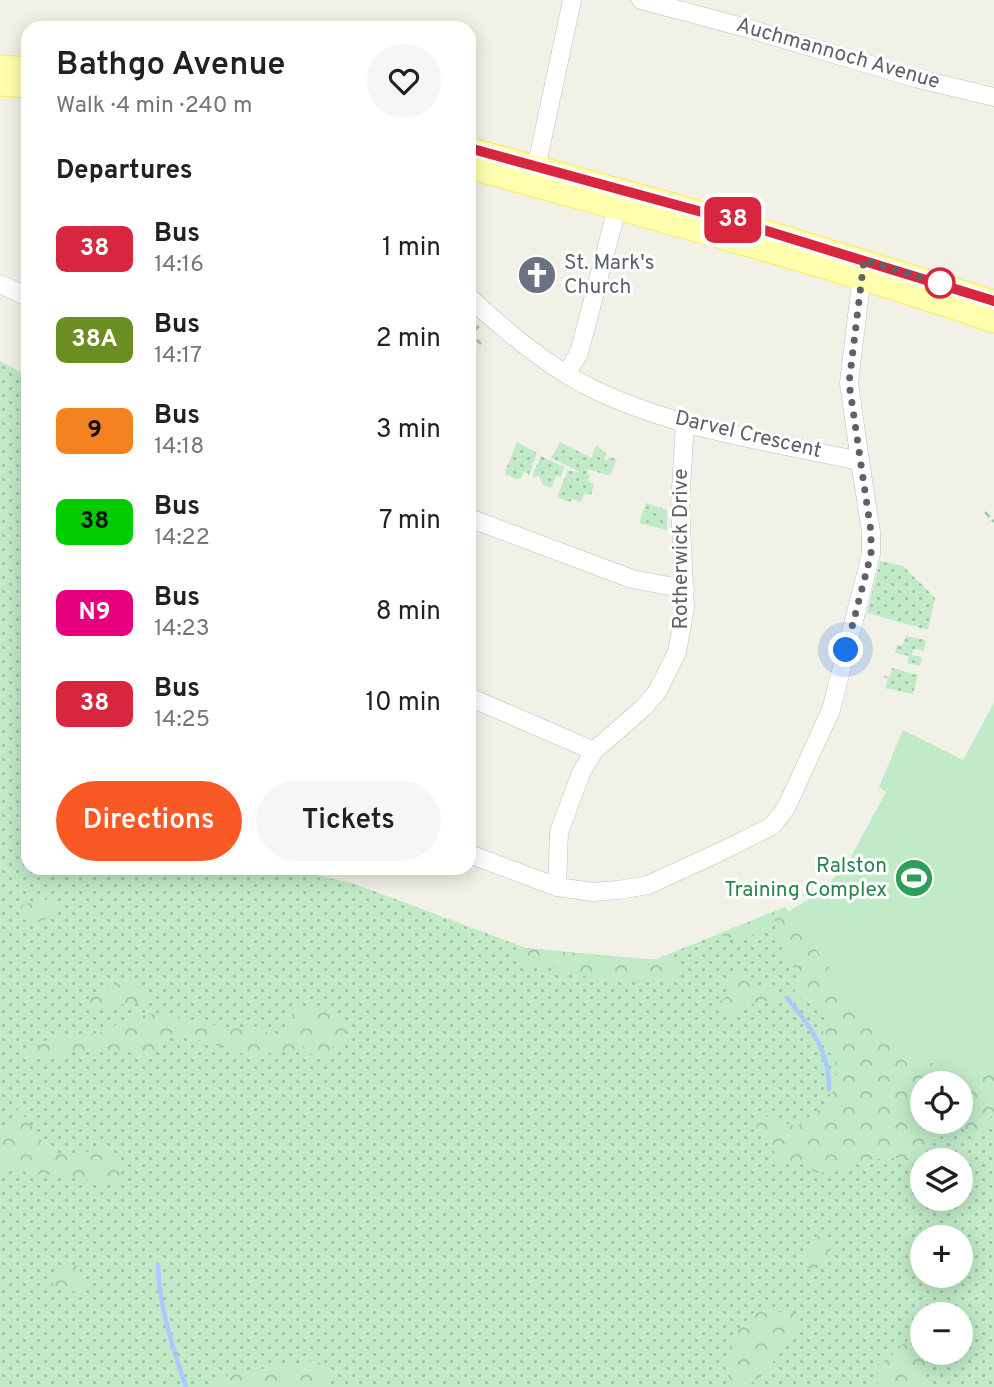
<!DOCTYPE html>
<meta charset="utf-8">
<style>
:root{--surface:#fff;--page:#f6f6f6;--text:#202124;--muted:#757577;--accent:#f95925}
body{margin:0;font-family:Overpass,sans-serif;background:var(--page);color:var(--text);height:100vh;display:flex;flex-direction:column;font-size:26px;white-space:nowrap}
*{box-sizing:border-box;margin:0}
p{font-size:23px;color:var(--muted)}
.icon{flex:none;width:38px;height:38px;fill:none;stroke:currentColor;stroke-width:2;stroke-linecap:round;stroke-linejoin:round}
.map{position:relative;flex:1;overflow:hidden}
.sheet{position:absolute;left:21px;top:21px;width:455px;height:854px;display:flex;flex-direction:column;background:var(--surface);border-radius:21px;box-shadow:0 4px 18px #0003}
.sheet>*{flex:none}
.badge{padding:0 14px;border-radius:10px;font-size:24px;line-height:46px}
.tools{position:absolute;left:910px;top:1071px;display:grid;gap:14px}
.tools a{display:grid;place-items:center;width:63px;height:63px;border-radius:50%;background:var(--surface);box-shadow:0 4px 18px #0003;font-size:35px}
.you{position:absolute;width:35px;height:35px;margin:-18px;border:5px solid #fff;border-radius:50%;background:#1a73e8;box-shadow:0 0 0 10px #1a73e833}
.map>.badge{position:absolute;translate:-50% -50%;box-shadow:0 0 0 4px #fff}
h2{padding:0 35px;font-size:26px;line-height:63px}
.round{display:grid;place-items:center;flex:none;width:74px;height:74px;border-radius:37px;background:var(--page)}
.head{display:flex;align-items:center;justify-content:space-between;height:119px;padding:0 35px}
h1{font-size:33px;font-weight:600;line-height:52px}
.button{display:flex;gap:14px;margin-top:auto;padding:14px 35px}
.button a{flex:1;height:80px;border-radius:42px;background:var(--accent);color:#fff;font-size:28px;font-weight:600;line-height:80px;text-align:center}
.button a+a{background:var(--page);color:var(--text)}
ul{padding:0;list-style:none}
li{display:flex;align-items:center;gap:21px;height:91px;padding:0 35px}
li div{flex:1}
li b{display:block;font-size:26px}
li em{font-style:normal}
li .badge{min-width:77px;font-weight:700;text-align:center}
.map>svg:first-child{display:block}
</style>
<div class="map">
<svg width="994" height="1387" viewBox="0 0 994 1387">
<defs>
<pattern id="grass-dots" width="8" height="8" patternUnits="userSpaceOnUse" patternTransform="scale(1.75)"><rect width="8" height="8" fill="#c1ebc8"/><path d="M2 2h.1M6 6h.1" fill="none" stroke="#a0c2a6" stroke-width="1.8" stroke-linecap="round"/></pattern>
<pattern id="forest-crowns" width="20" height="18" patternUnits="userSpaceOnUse" patternTransform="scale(1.75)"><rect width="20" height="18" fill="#c1ebc8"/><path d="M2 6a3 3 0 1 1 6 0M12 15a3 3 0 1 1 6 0" fill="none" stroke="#a0c2a6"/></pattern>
</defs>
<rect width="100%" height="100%" fill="#f1f1e7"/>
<path fill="url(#grass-dots)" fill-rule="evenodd" d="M 0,361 L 26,375 L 22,383 L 28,387 L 28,868 L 287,868 L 355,884 L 526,948 L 654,960 L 785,907 L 874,1029 L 908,1058 L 994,1075 L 994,1387 L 0,1387 ZM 922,1083 L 961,1083 L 961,1122 L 922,1122 ZM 922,1160 L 961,1160 L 961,1199 L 922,1199 ZM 922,1237 L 961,1237 L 961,1276 L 922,1276 ZM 922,1314 L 961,1314 L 961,1353 L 922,1353 Z
M 517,442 L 537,453 L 528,477 L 528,473 L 524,472 L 521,478 L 517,479 L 506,475 L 505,472 Z
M 560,442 L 591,458 L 596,445 L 607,454 L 604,458 L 606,461 L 609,457 L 617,459 L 610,476 L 588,469 L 587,474 L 590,475 L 588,481 L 594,484 L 591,495 L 584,494 L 581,502 L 572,499 L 570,502 L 557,497 L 568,470 L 582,473 L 551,458 Z
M 541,456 L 564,467 L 561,477 L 556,476 L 551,488 L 543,485 L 538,475 L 534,478 L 532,476 Z
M 646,503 L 667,510 L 667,530 L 639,523 Z
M 880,561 L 903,566 L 935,598 L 928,630 L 867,613 Z
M 906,636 L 926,640 L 924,651 L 914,649 L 912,655 L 922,657 L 920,666 L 907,663 L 909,656 L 895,653 L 897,645 L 902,646 Z
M 892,668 L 918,675 L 913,694 L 885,688 L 888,679 L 883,678 L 884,676 L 890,677 Z"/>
<path fill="url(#forest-crowns)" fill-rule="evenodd" d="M 44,899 L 52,903 L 55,907 L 51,917 C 38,923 32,923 19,918 L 19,911 L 22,905 Z
M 785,907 L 874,1029 L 908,1058 L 994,1075 L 994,1111 L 984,1130 L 971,1134 L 960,1127 L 940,1124 L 925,1148 L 914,1158 L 889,1158 L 864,1160 L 845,1171 L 815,1173 L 801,1162 L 782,1163 L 756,1127 L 763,1115 L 796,1127 L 822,1107 L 834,1090 L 837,1066 L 822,1038 L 826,1021 L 825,1010 L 794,995 L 800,975 C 783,956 775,938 774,912 ZM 922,1083 L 961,1083 L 961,1122 L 922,1122 Z
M 770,913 L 769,921 L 749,938 L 725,937 L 720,933 Z
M 516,948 L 673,961 L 681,968 L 680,977 C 665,988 584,976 562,974 L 556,967 L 548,964 L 540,968 L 521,963 Z
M 741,970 L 758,986 C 770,985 775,987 782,997 L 781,1003 L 760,1000 L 737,1013 L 721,1016 L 715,1005 L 726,997 L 731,979 Z
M 132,980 L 141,985 L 148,995 L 143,1003 C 125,1001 112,1008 95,1011 L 89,1007 L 89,1000 L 100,989 Z
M 305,1006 L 342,1015 L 348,1027 L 344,1039 L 334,1044 L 331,1053 L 322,1057 L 308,1053 L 302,1044 L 289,1052 L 268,1053 L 251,1056 L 186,1036 L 171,1034 L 159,1049 L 147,1055 L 121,1051 L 76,1051 L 59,1057 L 30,1059 L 27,1056 L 47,1040 L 99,1033 L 131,1018 L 164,1012 L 197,1023 L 211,1024 L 225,1029 L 253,1027 L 279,1036 L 294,1011 Z
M 18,1108 L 38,1135 L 47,1151 L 77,1156 L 89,1151 L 103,1150 L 118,1159 L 120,1181 L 109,1183 L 0,1168 L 0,1140 Z
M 817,1236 L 832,1240 L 830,1255 L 815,1270 L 804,1267 L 803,1250 Z
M 69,1264 L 79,1266 L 82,1285 L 79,1293 L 53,1286 L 54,1272 L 58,1265 Z
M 757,1310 L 793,1313 L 799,1323 C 786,1344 770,1375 746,1386 C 740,1387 737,1385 732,1381 C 713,1364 741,1322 757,1310 Z
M 922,1331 L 922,1353 L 931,1353 L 924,1369 L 923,1387 L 878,1387 L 876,1365 L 885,1362 L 916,1332 Z
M 314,1360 L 327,1366 L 329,1376 L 328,1387 L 210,1387 L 233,1372 L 297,1365 Z"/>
<path fill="#c1ebc8" d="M 994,703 L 994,1075 L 908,1058 L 874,1029 L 788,912 L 822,891 L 847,864 L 886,792 L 879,787 L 903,730 L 963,760 Z"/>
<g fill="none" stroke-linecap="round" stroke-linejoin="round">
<path stroke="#a9cbff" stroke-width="4.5" d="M 787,998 C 810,1026 830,1051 829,1090
M 158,1265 C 159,1307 173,1348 186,1387"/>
<g stroke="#bebfc6" stroke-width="19">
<path id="minor" d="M 641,0 L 750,29 L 915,78 L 994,97
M 534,178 L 572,0
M 0,284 L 28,297
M 469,297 C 504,330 541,361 583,384 C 668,428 767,441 860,461 L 849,383 L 863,266
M 566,374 L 579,353 L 620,197
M 469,518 L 632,579 L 685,589
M 469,697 L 594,751
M 469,854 L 557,887 L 593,892 L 618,890 L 648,885 L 722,851 L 772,826 L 786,808 L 831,710 L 871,554 L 871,532 L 860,461
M 557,887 L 559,832 L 581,773 L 594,751 L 643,708 L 657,692 L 677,652 L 685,608 L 680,505 L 685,423"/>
</g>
<g stroke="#feea53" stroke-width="23">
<path id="major" d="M 0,66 L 28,68
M 0,85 L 28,87
M 469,148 L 731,220 L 994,301
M 469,168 C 645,217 821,263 994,322"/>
</g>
<path stroke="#99ccb0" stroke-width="2.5" stroke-dasharray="7 3.5" stroke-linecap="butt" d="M 479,326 L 470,334 L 481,344
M 985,512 L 994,522
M 173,1355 L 177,1353"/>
<use href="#minor" stroke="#fff" stroke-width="18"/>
<use href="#major" stroke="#ffffae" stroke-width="21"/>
</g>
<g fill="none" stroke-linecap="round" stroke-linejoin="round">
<g stroke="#fff" stroke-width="16">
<path id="line" d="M 469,148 L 731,220 L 994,301"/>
</g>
<use href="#line" stroke="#d7263d" stroke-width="10"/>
<path stroke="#5e6168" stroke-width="7" stroke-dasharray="0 12.6" d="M 846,650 L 871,554 L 871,532 L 849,383 L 864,260 L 946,285 L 940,283"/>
</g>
<defs>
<g id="church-disc" transform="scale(2.0125)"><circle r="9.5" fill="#6b7280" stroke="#fff"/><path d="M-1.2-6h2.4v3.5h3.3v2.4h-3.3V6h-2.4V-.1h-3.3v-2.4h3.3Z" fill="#fff"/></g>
<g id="stadium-disc" transform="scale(2.0125)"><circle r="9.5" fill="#2e9e5b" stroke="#fff"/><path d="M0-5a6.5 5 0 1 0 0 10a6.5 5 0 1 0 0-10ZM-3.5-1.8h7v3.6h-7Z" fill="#fff"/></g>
</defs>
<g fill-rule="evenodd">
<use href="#church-disc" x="537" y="275"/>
<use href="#stadium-disc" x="914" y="878"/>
</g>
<circle fill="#fff" stroke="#d7263d" stroke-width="3.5" cx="940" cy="283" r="14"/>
<g text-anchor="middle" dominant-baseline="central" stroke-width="6" stroke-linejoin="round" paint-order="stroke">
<g font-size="21" fill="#5e6168" stroke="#fff">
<text transform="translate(838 54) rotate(16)">Auchmannoch Avenue</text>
<text transform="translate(748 435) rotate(13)">Darvel Crescent</text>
<text transform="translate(681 549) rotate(-90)">Rotherwick Drive</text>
</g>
<g font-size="21" fill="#5b616d" stroke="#fff" text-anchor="start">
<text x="564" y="263">St. Mark's<tspan x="564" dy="24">Church</tspan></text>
</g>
<g font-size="21" fill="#27864d" stroke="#fff" text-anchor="end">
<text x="887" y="866">Ralston<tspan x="887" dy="24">Training Complex</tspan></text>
</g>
</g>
</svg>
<div class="tools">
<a><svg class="icon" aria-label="locate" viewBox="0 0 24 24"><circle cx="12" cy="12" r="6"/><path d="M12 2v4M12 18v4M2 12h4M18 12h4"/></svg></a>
<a><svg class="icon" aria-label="layers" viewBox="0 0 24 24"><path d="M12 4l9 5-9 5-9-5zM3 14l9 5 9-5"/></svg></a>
<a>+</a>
<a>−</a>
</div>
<div class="you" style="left:846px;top:650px"></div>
<b class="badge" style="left:733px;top:220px;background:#d7263d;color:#fff">38</b>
<section class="sheet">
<div class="head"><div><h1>Bathgo Avenue</h1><p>Walk · 4 min · 240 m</p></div><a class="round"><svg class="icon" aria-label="heart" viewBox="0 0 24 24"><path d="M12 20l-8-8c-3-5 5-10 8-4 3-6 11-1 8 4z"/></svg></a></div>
<h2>Departures</h2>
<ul>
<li><span class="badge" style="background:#d7263d;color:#fff">38</span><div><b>Bus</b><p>14:16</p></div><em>1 min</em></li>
<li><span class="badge" style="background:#6b8e23;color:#fff">38A</span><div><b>Bus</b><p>14:17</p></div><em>2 min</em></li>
<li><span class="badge" style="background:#f58220;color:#111">9</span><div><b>Bus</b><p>14:18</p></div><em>3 min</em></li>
<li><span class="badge" style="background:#0c0;color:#111">38</span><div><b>Bus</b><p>14:22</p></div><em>7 min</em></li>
<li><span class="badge" style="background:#e6007e;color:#fff">N9</span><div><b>Bus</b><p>14:23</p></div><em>8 min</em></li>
<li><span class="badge" style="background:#d7263d;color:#fff">38</span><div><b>Bus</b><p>14:25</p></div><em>10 min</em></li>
</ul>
<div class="button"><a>Directions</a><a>Tickets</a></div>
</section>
</div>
